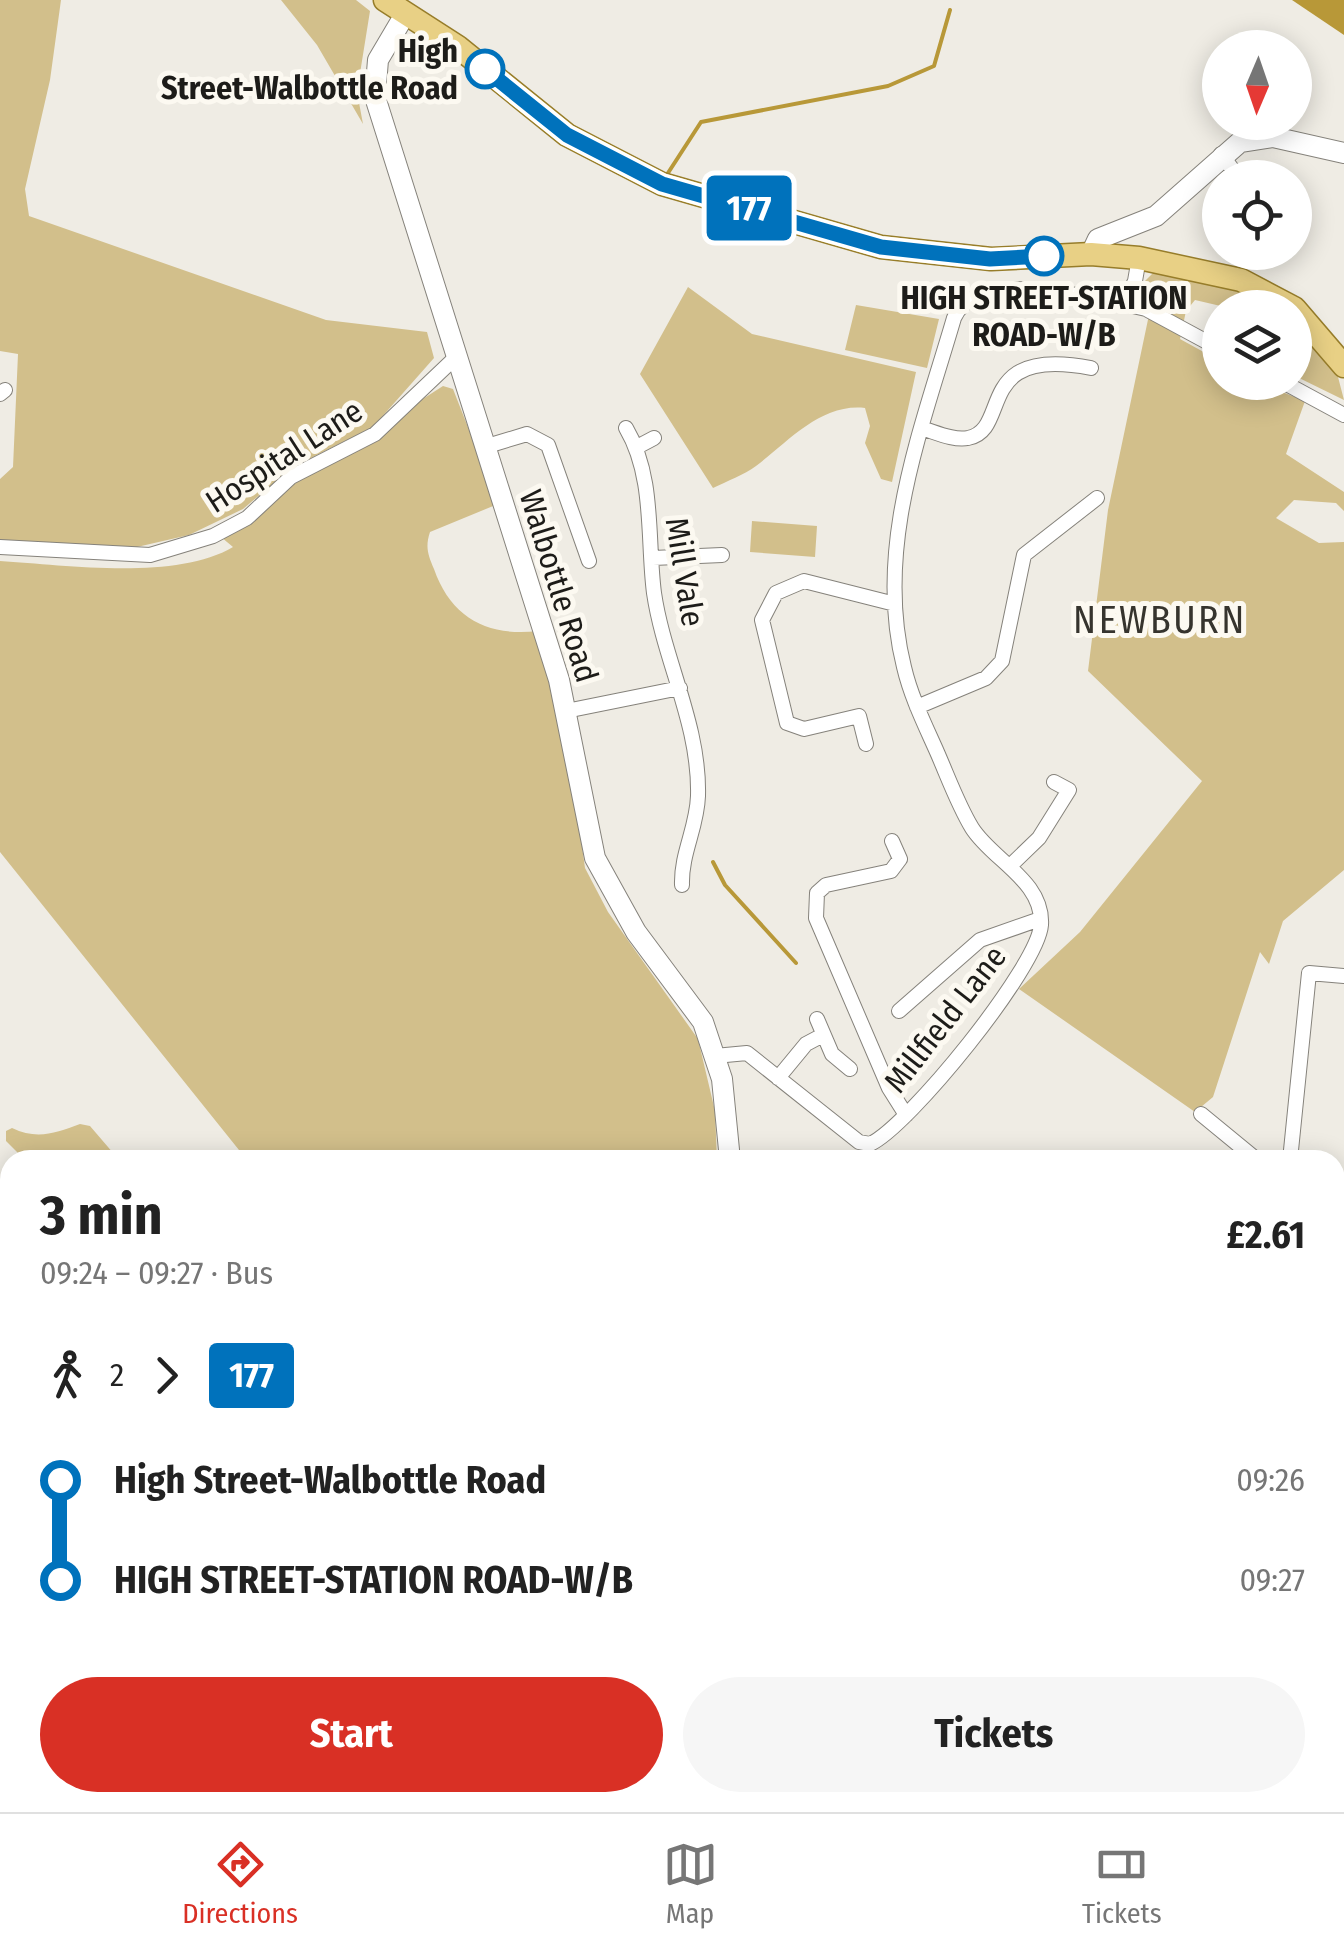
<!DOCTYPE html>
<meta charset="utf-8">
<style>
:root{--surface:#fff;--page:#f6f6f6;--text:#222;--muted:#767676;--line:#e0e0e0;--accent:#d93025}
body{margin:0;font-family:"Fira Sans Condensed",sans-serif;background:var(--page);color:var(--text);height:100vh;display:flex;flex-direction:column;font-size:38px;white-space:nowrap}
*{box-sizing:border-box;margin:0}
p{font-size:32px;color:var(--muted)}
.icon{flex:none;width:55px;height:55px;fill:none;stroke:currentColor;stroke-width:2;stroke-linecap:round;stroke-linejoin:round}
.map{position:relative;flex:1;overflow:hidden}
.sheet{position:absolute;left:0px;top:1150px;width:1345px;height:662px;display:flex;flex-direction:column;background:var(--surface);border-radius:30px 30px 0 0;box-shadow:0 5px 25px #0003}
.sheet>*{flex:none}
.badge{padding:0 20px;border-radius:8px;font-size:35px;line-height:65px}
.needle{width:65px;rotate:182deg}
.tools{position:absolute;left:1202px;top:30px;display:grid;gap:20px}
.tools a{display:grid;place-items:center;width:110px;height:110px;border-radius:50%;background:var(--surface);box-shadow:0 5px 25px #0003;font-size:50px}
.map>.badge{position:absolute;translate:-50% -50%;box-shadow:0 0 0 5px #fff}
.legs{display:flex;align-items:center;gap:15px;height:110px;padding:0 40px;font-size:32px}
.legs p{margin-inline-start:auto}
.overview{display:flex;align-items:center;justify-content:space-between;height:170px;padding:0 40px}
h1{font-size:55px;font-weight:700;line-height:75px}
.primary-button{display:flex;gap:20px;margin-top:auto;padding:20px 40px}
.primary-button a{flex:1;height:115px;border-radius:60px;background:var(--accent);color:#fff;font-size:40px;font-weight:700;line-height:115px;text-align:center}
.primary-button a+a{background:var(--page);color:var(--text)}
ul{padding:0 40px;list-style:none}
li{display:flex;align-items:center;gap:35px;height:100px;font-size:38px}
li i{display:grid;place-items:center;width:15px;height:100%;margin:0 12px;background:currentColor}
li i::after{content:'';width:25px;height:25px;margin:-12px;border:8px solid;border-radius:50%;background:var(--surface)}
li p{margin-inline-start:auto}
li:first-child i{background:linear-gradient(#0000 50%,currentColor 0)}
li:last-child i{background:linear-gradient(currentColor 50%,#0000 0)}
.dock{display:flex;justify-content:space-around;align-items:center;height:140px;border-top:2px solid var(--line);background:var(--surface);font-size:28px;color:var(--muted)}
.dock a{display:grid;justify-items:center;gap:5px}
.dock .selected{color:var(--accent)}
.map>svg:first-child{display:block}
</style>
<div class="map">
<svg width="1344" height="1812" viewBox="0 0 1344 1812">
<rect width="100%" height="100%" fill="#efece4"/>
<path fill="#d2bf8b" d="M 0,0 L 61,0 L 50,80 L 25,189 L 29,216 L 326,320 L 427,332 L 434,358 L 373,427 L 293,467 L 243,509 L 189,535 L 137,547 L 0,540 L 0,479 L 13,467 L 18,354 L 0,351 Z
M 281,0 L 356,0 L 370,11 L 357,92 L 363,124 L 317,45 Z
M 1155,271 L 1256,294 L 1272,307 L 1225,307 L 1195,300 L 1186,311 L 1180,339 L 1220,361 L 1220,382 L 1259,383 L 1305,401 L 1286,454 L 1344,492 L 1344,511 L 1336,503 L 1294,500 L 1276,518 L 1319,543 L 1344,542 L 1344,870 L 1283,921 L 1269,964 L 1260,952 L 1213,1097 L 1195,1112 L 1019,989 L 1080,932 L 1202,781 L 1088,671 L 1108,510 L 1154,291 L 1138,288 Z
M 688,287 L 752,334 L 916,372 L 892,482 L 881,479 L 865,443 L 870,426 L 865,408 C 821,403 788,442 756,466 C 744,475 727,481 713,488 L 640,374 Z
M 856,305 L 939,319 L 927,368 L 845,350 Z
M 1295,328 L 1338,377 L 1344,400 L 1295,376 Z
M 443,386 L 453,389 L 498,504 L 430,532 C 425,547 428,555 434,569 C 451,618 488,637 538,631 L 567,738 L 585,868 L 608,912 L 698,1039 L 715,1111 L 717,1160 L 247,1160 L 0,852 L 0,561 C 66,565 176,581 233,547 L 221,537 L 292,483 Z
M 752,521 L 817,526 L 815,557 L 750,552 Z
M 80,1124 L 90,1126 L 114,1154 L 114,1160 L 25,1160 L 6,1141 L 6,1131 L 12,1128 C 37,1140 56,1133 80,1124 Z
M 1335,1382 L 1344,1404 L 1344,1812 L 1241,1812 L 1235,1803 L 1335,1802 Z
M 717,1803 L 1044,1802 L 1053,1812 L 712,1812 Z
M 1061,1803 L 1188,1803 L 1199,1812 L 1070,1812 Z"/>
<path fill="#b89838" d="M 1292,0 L 1344,0 L 1344,35 Z"/>
<g fill="none" stroke-linecap="round" stroke-linejoin="round">
<path stroke="#b89838" stroke-width="4" d="M 668,173 L 701,122 L 888,86 L 934,66 L 950,10
M 713,862 L 725,885 L 796,963
M 0,1659 L 10,1637
M 1142,1802 L 1150,1812
M 860,1812 L 866,1802"/>
<g stroke="#85827b" stroke-width="16">
<path id="street" d="M 1221,154 L 1239,178
M 1124,304 L 1146,309 L 1220,349
M 1283,382 L 1344,415
M 0,394 L 5,390
M 626,428 C 655,477 647,539 654,593 C 664,661 700,725 698,796 C 697,828 681,853 682,885
M 921,428 C 935,432 954,441 968,438 C 1012,430 972,345 1091,368
M 484,447 L 527,434 L 548,445 L 589,561
M 637,447 L 654,438
M 0,547 L 150,555 L 213,536 L 247,518 L 291,477 L 375,434 L 455,358
M 653,558 L 722,555
M 917,707 L 986,678 L 1002,661 L 1024,555 L 1097,498
M 566,711 L 680,688
M 866,744 L 859,716 L 804,729 L 787,723 L 762,620 L 776,593 L 804,581 L 895,604
M 892,841 L 900,859 L 891,871 L 826,885 L 817,893 L 816,918 L 889,1088 L 906,1115
M 1010,866 L 1039,838 L 1069,790 L 1054,782
M 899,1011 L 980,940 L 1040,919
M 817,1019 L 832,1054 L 850,1069
M 715,1056 L 747,1053 L 859,1142 L 870,1144 C 908,1127 1038,967 1041,925 C 1044,881 992,860 972,828 C 958,805 948,777 937,752 C 925,725 911,697 904,667 C 874,548 921,431 954,318 C 976,269 1080,296 1124,304 L 1135,281 L 1139,258
M 778,1078 L 806,1044 L 823,1035
M 1201,1114 L 1257,1160
M 1290,1160 L 1309,973 L 1344,976
M 1335,1237 L 1344,1247"/>
</g>
<g stroke="#85827b" stroke-width="22">
<path id="secondary" d="M 404,16 L 378,60 L 375,97 L 559,680 L 595,858 L 636,932 L 703,1022 L 722,1079 L 730,1160
M 1091,254 L 1098,239 L 1156,216 L 1240,142 L 1273,137 L 1344,153
M 697,1812 L 701,1802"/>
</g>
<g stroke="#977d2a" stroke-width="25">
<path id="primary" d="M 385,0 L 458,47 L 567,135 L 662,184 L 881,247 L 991,259 L 1091,254 L 1139,258 L 1241,280 L 1294,308
M 1295,309 L 1344,366"/>
</g>
<use href="#street" stroke="#fff" stroke-width="14"/>
<use href="#secondary" stroke="#fff" stroke-width="20"/>
<use href="#primary" stroke="#e8d085" stroke-width="22"/>
</g>
<g fill="none" stroke-linecap="round" stroke-linejoin="round">
<g stroke="#fff" stroke-width="22">
<path id="line-1" d="M 485,69 L 567,135 L 662,184 L 881,247 L 990,259 L 1044,256"/>
</g>
<use href="#line-1" stroke="#0072bc" stroke-width="15"/>
</g>
<g fill="#fff" stroke="#0072bc" stroke-width="5">
<circle cx="485" cy="69" r="18"/>
<circle cx="1044" cy="256" r="18"/>
</g>
<g text-anchor="middle" dominant-baseline="central" stroke-width="10" stroke-linejoin="round" paint-order="stroke">
<g font-size="32" font-weight="bold" fill="#1d1c19" stroke="#fcf9f1" text-anchor="end">
<text x="458" y="51">High<tspan x="458" dy="37">Street-Walbottle Road</tspan></text>
<text x="1044" y="298" text-anchor="middle">HIGH STREET-STATION<tspan x="1044" dy="37">ROAD-W/B</tspan></text>
</g>
<g font-size="32" fill="#1d1c19" stroke="#fcf9f1">
<text transform="translate(284 456) rotate(-33)">Hospital Lane</text>
<text transform="translate(685 572) rotate(81)">Mill Vale</text>
<text transform="translate(559 586) rotate(73)">Walbottle Road</text>
<text transform="translate(945 1019) rotate(-52)">Millfield Lane</text>
</g>
<g font-size="38" letter-spacing="2.5" fill="#36342e" stroke="#fcf9f1">
<text x="1160" y="620">NEWBURN</text>
</g>
</g>
</svg>
<div class="tools">
<a><svg class="needle" viewBox="-14 -14 28 28"><path d="M0-13l5 13h-10z" fill="#e53935"/><path d="M0 13l5-13h-10z" fill="#767676"/></svg></a>
<a><svg class="icon" aria-label="locate" viewBox="0 0 24 24"><circle cx="12" cy="12" r="6"/><path d="M12 2v4M12 18v4M2 12h4M18 12h4"/></svg></a>
<a><svg class="icon" aria-label="layers" viewBox="0 0 24 24"><path d="M12 4l9 5-9 5-9-5zM3 14l9 5 9-5"/></svg></a>
</div>
<b class="badge" style="left:749px;top:208px;background:#0072bc;color:#fff">177</b>
<section class="sheet">
<div class="overview"><div><h1>3 min</h1><p>09:24 – 09:27 · Bus</p></div><b>£2.61</b></div>
<div class="legs"><svg class="icon" aria-label="walk" viewBox="0 0 24 24"><circle cx="13" cy="4" r="2"/><path d="M13 8l-2 6 4 7M11 14l-3 7M7 12l3-4h3l4 4"/></svg>2<svg class="icon" aria-label="forward" viewBox="0 0 24 24"><path d="M9 5l7 7-7 7"/></svg><b class="badge" style="background:#0072bc;color:#fff">177</b></div>
<ul>
<li><i style="color:#0072bc"></i><b>High Street-Walbottle Road</b><p>09:26</p></li>
<li><i style="color:#0072bc"></i><b>HIGH STREET-STATION ROAD-W/B</b><p>09:27</p></li>
</ul>
<div class="primary-button"><a>Start</a><a>Tickets</a></div>
</section>
</div>
<nav class="dock">
<a class="selected"><svg class="icon" aria-label="directions" viewBox="0 0 24 24"><path d="M12 3l9 9-9 9-9-9zM9 14v-3h6M13 9l2 2-2 2"/></svg>Directions</a>
<a><svg class="icon" aria-label="map" viewBox="0 0 24 24"><path d="M3 6l6-2 6 2 6-2v14l-6 2-6-2-6 2zM9 4v14M15 6v14"/></svg>Map</a>
<a><svg class="icon" aria-label="tickets" viewBox="0 0 24 24"><path d="M3 7h18v10H3zM15 7v10"/></svg>Tickets</a>
</nav>
